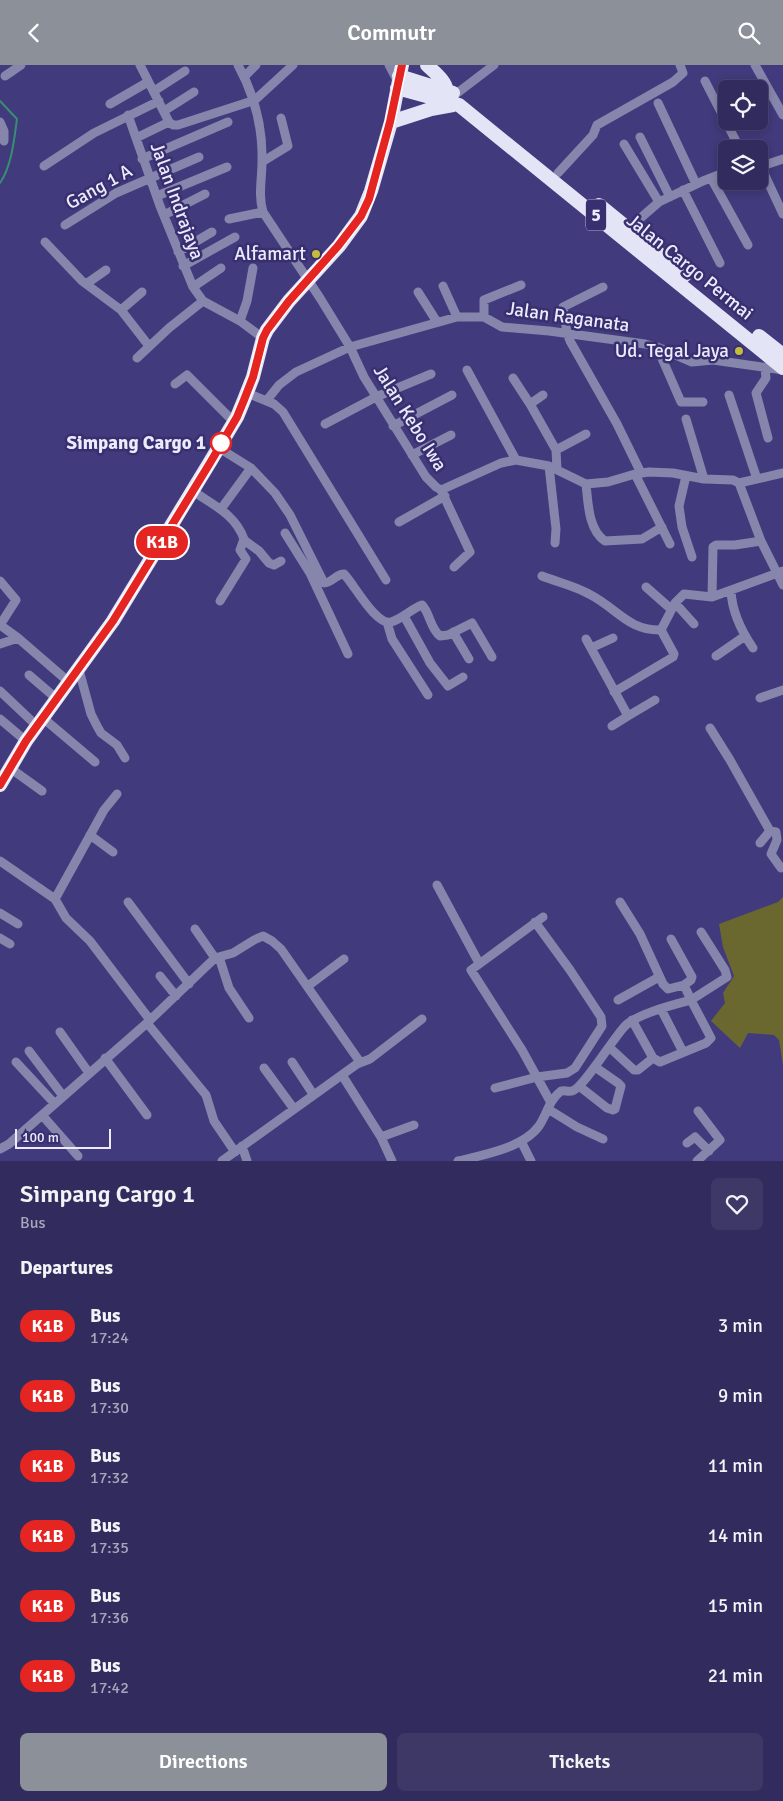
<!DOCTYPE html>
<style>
:root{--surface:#312c5d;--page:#3d3866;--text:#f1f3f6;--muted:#a8a7bc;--line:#4c4872;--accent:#8c9099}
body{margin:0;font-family:Signika,sans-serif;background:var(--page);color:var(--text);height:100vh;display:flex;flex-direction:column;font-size:19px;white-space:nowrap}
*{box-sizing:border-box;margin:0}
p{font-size:16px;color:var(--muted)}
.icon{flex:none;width:28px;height:28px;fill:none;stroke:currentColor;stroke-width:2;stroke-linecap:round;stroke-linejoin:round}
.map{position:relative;height:1096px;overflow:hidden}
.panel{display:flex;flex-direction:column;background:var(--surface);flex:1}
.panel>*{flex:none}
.badge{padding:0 10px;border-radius:16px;font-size:18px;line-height:32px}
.tools{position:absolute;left:718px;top:15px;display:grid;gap:10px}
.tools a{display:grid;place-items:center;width:50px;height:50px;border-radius:8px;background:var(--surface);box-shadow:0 2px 8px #0003,0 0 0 1px var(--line);font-size:25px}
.scale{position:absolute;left:15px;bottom:12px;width:96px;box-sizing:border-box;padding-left:5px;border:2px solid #ebebfb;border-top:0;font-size:14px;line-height:18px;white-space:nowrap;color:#ebebfb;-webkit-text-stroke:4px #372f70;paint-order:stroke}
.map>.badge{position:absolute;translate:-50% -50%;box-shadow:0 0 0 2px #fff}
h2{padding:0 20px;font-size:19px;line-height:45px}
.round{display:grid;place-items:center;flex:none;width:52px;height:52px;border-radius:8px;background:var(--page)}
.headline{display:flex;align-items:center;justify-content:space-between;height:85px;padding:0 20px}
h1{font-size:24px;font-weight:600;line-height:38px}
.cta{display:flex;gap:10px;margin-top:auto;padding:10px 20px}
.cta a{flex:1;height:58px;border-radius:8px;background:var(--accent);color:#fff;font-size:20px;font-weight:600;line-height:58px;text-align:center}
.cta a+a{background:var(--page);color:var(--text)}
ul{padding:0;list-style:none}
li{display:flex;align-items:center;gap:15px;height:70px;padding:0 20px}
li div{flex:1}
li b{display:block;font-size:19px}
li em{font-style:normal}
li .badge{min-width:55px;font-weight:700;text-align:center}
header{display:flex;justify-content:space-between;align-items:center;height:65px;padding:0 20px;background:var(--accent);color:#fff;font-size:22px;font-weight:600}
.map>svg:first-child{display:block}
</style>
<header><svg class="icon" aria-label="back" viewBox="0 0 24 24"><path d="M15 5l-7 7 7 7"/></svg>Commutr<svg class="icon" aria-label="search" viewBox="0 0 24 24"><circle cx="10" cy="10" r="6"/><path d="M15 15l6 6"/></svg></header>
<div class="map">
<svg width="783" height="1096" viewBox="0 0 783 1096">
<rect width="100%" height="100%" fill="#413a7c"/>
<path fill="#6b682f" d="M 783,832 L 783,1000 L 779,975 L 774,970 L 748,968 L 740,983 L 711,956 L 725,938 L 723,928 L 734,911 L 723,882 L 719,859 L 778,837 Z"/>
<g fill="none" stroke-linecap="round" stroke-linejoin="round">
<path stroke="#368f6e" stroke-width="2" d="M 0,36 L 17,54 C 14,75 12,100 0,118"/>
<path stroke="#8685ab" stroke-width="9" d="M 140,0 L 169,57 L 136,73 L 160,141 L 193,222 L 203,236 L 240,256 L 263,273
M 238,0 C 255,31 263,61 262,97 C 262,114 258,130 263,147 L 320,233 L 350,282 L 364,312 L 426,412 L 436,422 L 441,425 L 501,398 L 516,395 L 549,401 L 586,419 L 608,417 L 635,409 L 649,407 L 673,408 L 704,414 L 733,415 L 739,418 L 761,476 L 783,520
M 389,0 L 398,17
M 755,0 L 783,50
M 5,11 L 21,0
M 245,11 L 256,0
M 705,16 L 740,84
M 154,26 L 185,6
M 456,29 L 494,0
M 658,38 L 696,119
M 110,39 L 148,17
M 164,46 L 194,27
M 128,50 L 136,73
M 0,57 L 4,66 L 4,76
M 169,57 L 173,60 L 178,60 L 255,35 L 293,0
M 640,72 L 670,132
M 624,79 L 659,137
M 142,94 L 228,57
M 262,97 L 288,81 L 281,53
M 44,101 L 94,68 L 159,36
M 759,102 L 783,94
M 761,102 L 783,149
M 558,108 L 593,70 L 597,60 L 673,17 L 683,8 L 680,0
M 711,113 L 748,180
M 683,125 L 720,198
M 157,131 L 227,102
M 164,150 L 205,129
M 229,154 L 263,147
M 65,160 L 116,128 L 199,92
M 629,163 L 659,137 L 703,116 L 726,107
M 45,177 L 82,216 L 121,245 L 149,281
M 178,187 L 212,167
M 183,201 L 235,172
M 86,219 L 106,205
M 443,221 L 457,252
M 193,222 L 221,203
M 603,222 L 563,242 L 567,268 L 570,276 L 617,359 L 641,408
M 418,227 L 437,257
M 121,245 L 142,227
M 484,252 L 484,235 L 521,220
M 240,256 L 247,236 L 253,203
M 657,282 L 681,337 L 703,337
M 137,293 L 169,263 L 203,236
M 765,303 L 766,313 L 756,328 L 768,373
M 467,305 L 516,395
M 513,313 L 530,339 L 556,385 L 557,404
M 175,319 L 187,310 L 234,357
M 247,328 L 274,339 L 283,347 L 386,515
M 729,330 L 757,414
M 267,335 L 279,320 L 296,307 L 350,282 L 457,252 L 484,252 L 502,262 L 549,266 L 645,279 L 657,282 L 692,297 L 713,295 L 783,305
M 530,339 L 543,330
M 686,354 L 704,414
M 325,359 L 376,332 L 431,309
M 393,361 L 452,330
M 219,383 L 251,403 L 275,428 L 290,450 L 324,518 C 332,518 336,509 344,509 C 354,519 376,561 391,557 C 402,554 411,544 422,540 C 430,548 430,563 440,571 L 448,570 L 472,558 L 492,592
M 556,385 L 586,369
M 412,390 L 451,370
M 549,401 L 556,464 L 555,478
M 635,409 L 670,479
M 686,411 L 679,441 L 682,462 L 692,492
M 739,418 L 783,408
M 586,419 C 588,436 588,465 605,476 L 642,474 L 662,462
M 441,425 L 470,487 L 454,502
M 193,426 C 213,440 235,449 244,474 L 240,485 L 246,494 L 220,536
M 221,444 L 251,403
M 399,457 L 445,431
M 285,468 L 310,508
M 244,475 L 259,486 L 269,498 L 274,500 L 281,496
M 316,505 L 310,508 L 348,589
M 542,511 C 557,517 575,521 589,529 C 617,543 628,566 661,565
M 0,516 L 16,535 L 0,560
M 646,522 L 671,544
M 731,526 C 732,546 742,567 753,583
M 712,532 L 713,482 L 716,480 L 735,480 L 761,476
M 675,538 L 694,559
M 404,551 L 430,598 L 448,621 L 463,612
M 387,557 L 392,574 L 428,630
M 0,560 L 18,573 L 70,618
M 661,565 L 675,538 L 684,529 L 712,532 L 783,506
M 453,567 L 469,594
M 586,574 L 628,651 L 655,635
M 0,579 L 18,573
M 591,583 L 613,573
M 716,591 L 745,571
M 79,605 L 91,649 L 97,661 L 101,668 L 117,680 L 125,693
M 29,610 L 57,634
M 0,626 L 37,661
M 614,627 L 673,592 L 674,589 L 661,565
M 760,633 L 783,625
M 43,653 L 95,697
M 0,654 L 26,676
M 612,661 L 628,651
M 710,663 L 730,695 L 770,766 L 776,767
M 10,703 L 42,726
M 776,767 L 777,775 L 771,789 L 781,803
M 90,770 L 113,787
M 760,778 L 770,766
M 0,796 L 55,834 L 66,853 L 90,876 L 150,955
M 437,820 L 479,898
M 55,834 L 104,745 L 117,729
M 128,837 L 189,919
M 620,837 L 640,869 L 663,919 L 668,924 L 684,920 L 691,935 L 727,912 L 725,905 L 701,867
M 0,848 L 18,859
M 543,852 L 471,905 L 522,985 L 550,1036
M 195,864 L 215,893
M 0,873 L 10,879
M 671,874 L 692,912 L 691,915 L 684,920
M 219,892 L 229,923 L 249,953
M 160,911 L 176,931
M 308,921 L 344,894
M 618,935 L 659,912
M 661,944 L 683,987
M 147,958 L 206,1030 L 214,1056 L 235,1087
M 60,967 L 89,1008
M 609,982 L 634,1005 L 638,1005 L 653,993
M 29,986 L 63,1031
M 105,993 L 147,1050
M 16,997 L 55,1039
M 292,997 L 313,1029
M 264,1003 L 294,1044
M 342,1010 L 381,1072 L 392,1096
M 579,1021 L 607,1043 L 613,1045 L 615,1044 L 621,1021 L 618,1018 L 595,1002
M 495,1023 L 537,1012 L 567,1008 L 575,1003 L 602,961 L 601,952 L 570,905 L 535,857
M 548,1044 L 577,1062 L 603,1074
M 42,1050 L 78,1091
M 381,1072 L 414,1060
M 521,1076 L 531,1096
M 687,1078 L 695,1072 L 709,1086
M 242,1081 L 247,1096
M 0,1084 L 9,1079 L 147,958 L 215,893 L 233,888 L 254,875 L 263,871 L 272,876 L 281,884 L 360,997
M 222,1096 L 357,999 L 370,994 L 422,954
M 458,1096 C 483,1090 523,1083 539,1061 C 547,1049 549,1035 561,1026 C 565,1025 568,1027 572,1026 C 583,1024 615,970 626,960 C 640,948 673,940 691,935 L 711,973 L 706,978 L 660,997 L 653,993 L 632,955
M 697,1096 L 720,1075 L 698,1046"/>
<path stroke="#e4e4f7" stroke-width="14" d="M 427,0 C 435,8 445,15 447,26
M 399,11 L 453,28
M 397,23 L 459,40 L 783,303
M 391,57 L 431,44 L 453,40
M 599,140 L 685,210
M 759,271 L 783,290
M 0,720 L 26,676 L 113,556 L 210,397 L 237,352 L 244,335 L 253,312 L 263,273 L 267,265 L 289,236 L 339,181 L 361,151 L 371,126 L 391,57 L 402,0"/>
</g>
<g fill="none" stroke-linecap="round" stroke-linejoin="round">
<g stroke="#fff" stroke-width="11">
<path id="line" d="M 0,720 L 26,676 L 113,556 L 210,398 L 237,352 L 244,335 L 253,312 L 263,273 L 267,265 L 289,236 L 338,181 L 361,151 L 369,134 L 390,57 L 402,0"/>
</g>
<use href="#line" stroke="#e52522" stroke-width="8"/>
</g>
<g fill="#c5bc3d" stroke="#372f70" stroke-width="2">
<circle cx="316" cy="189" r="5"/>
<circle cx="739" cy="286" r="5"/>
</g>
<circle fill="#fff" stroke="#e52522" stroke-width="2.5" cx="221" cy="378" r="10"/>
<g text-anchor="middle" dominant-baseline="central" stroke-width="5" stroke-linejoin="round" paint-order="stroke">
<rect fill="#372f70" stroke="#b5b3d1" stroke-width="1" x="586" y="134.5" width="20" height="31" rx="4"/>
<g font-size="18" font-weight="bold" fill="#ebebfb">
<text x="596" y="150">5</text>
</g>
<g font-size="19" fill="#ebebfb" stroke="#372f70">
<text transform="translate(99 122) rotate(-29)">Gang 1 A</text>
<text transform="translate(177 136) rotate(70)">Jalan Indrajaya</text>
<text transform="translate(690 202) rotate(39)">Jalan Cargo Permai</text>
<text transform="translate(568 252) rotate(8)">Jalan Raganata</text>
<text transform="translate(410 353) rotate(58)">Jalan Kebo Iwa</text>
</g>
<g font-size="19" fill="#ebebfb" stroke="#372f70" text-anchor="end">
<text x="306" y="189">Alfamart</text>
<text x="729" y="286">Ud. Tegal Jaya</text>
</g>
<g font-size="19" font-weight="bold" fill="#ebebfb" stroke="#372f70" text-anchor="end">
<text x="206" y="378">Simpang Cargo 1</text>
</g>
</g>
</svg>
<div class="tools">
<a><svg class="icon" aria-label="locate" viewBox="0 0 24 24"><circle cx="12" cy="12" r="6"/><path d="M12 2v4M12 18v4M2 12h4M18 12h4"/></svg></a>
<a><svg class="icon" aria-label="layers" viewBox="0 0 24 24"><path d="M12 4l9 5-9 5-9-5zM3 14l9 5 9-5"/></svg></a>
</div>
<div class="scale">100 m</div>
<b class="badge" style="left:162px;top:477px;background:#e52522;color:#fff">K1B</b>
</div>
<section class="panel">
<div class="headline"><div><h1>Simpang Cargo 1</h1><p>Bus</p></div><a class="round"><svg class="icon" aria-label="heart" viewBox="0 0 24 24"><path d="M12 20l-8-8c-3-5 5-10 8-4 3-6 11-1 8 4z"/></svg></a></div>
<h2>Departures</h2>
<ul>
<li><span class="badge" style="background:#e52522;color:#fff">K1B</span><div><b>Bus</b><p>17:24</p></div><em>3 min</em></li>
<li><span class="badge" style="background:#e52522;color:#fff">K1B</span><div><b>Bus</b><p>17:30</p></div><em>9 min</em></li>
<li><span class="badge" style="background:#e52522;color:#fff">K1B</span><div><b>Bus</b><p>17:32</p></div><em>11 min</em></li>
<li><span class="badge" style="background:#e52522;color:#fff">K1B</span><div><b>Bus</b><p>17:35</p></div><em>14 min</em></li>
<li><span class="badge" style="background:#e52522;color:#fff">K1B</span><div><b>Bus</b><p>17:36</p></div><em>15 min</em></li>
<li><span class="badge" style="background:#e52522;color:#fff">K1B</span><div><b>Bus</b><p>17:42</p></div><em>21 min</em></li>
</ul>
<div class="cta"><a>Directions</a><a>Tickets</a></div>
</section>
